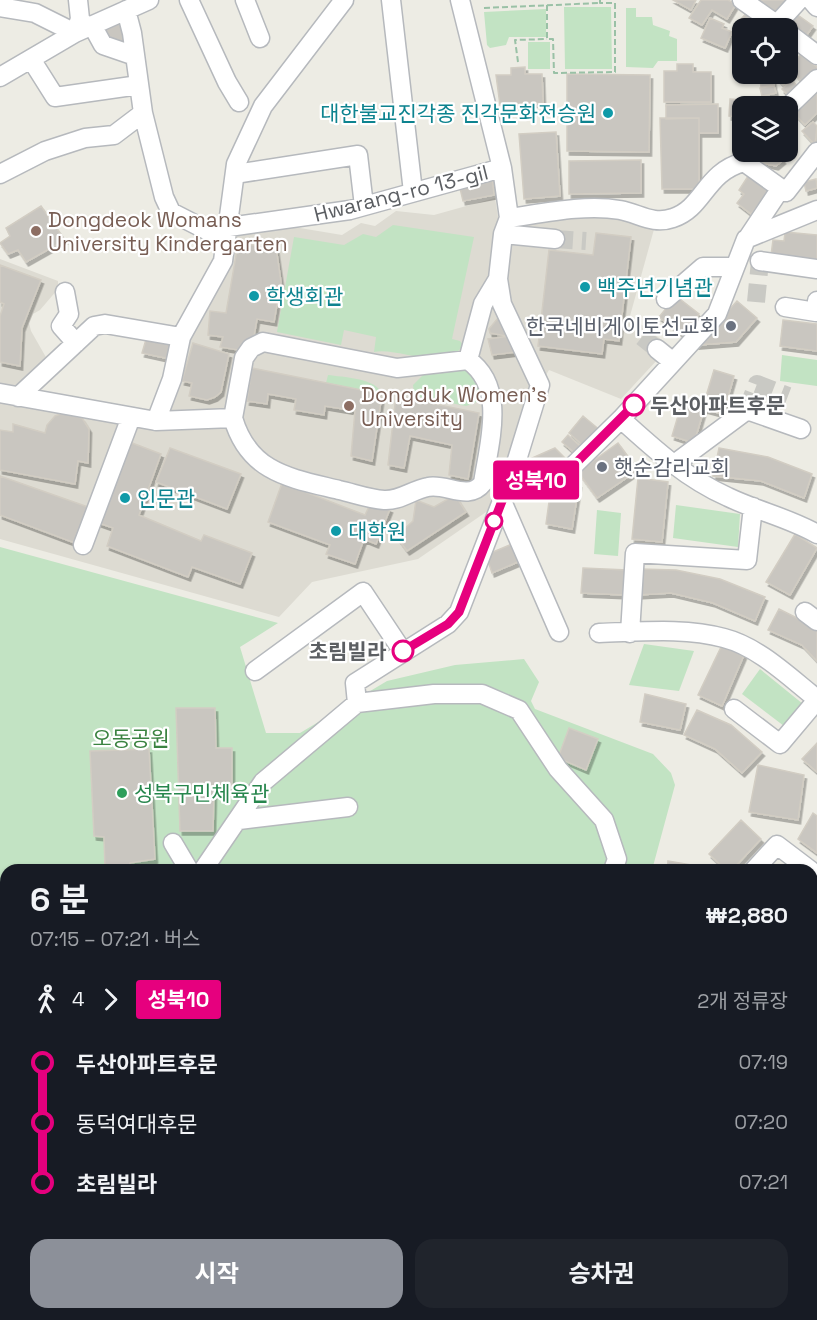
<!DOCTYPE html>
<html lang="ko">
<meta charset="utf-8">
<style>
:root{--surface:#171b24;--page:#20242c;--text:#f1f3f6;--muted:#9ea1a6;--accent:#8c9099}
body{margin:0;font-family:"Space Grotesk","Noto Sans KR",sans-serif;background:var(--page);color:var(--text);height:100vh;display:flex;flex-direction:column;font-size:22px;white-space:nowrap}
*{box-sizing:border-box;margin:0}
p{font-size:20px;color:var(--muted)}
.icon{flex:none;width:33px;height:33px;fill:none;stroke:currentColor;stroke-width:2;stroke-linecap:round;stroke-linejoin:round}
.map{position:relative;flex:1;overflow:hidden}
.sheet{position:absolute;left:0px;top:864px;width:818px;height:456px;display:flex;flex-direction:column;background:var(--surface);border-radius:18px 18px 0 0;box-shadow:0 2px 4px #0004}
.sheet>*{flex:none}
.badge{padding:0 12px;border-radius:4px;font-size:21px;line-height:39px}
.controls{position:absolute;left:732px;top:18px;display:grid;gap:12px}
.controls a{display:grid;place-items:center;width:66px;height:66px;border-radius:12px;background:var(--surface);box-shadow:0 2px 4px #0004;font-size:30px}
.map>.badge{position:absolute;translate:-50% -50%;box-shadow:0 0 0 3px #fff}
.legs{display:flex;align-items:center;gap:9px;height:66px;padding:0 30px;font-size:20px}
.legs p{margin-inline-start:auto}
.overview{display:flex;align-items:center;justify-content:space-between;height:102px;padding:0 30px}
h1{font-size:33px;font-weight:700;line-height:45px}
.action{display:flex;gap:12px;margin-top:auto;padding:12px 30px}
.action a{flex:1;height:69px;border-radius:18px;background:var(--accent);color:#fff;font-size:24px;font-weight:700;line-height:69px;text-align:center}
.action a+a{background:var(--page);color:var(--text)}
ul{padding:0 30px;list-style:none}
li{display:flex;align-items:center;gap:21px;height:60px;font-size:22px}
li i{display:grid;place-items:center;width:9px;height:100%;margin:0 8px;background:currentColor}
li i::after{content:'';width:15px;height:15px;margin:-8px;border:4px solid;border-radius:50%;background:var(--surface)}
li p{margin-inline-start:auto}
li:first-child i{background:linear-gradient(#0000 50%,currentColor 0)}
li:last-child i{background:linear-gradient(currentColor 50%,#0000 0)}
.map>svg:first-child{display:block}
</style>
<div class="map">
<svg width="817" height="1320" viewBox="0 0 817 1320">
<defs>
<filter id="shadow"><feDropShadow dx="2.5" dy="4" stdDeviation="0" flood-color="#0004"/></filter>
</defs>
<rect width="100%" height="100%" fill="#edece4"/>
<path fill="#dddbd2" d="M 495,198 L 498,217 L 597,208 L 656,222 L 630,316 L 670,346 L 621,399 L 549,370 L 540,385 L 502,501 L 418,559 L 312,582 L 279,617 L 0,539 L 0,259 L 58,281 L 58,289 L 40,310 L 33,314 L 29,323 L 31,331 L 51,366 L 27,389 L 162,414 L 185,340 L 233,234 L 294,227 L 342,235 L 361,223 L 375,226 L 396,211 L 434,215 Z"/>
<path fill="#c2e3c3" d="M 564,7 L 611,7 L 612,69 L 565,69 Z
M 626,8 L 636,8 L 636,17 L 652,17 L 653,25 L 670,31 L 669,36 L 677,39 L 677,61 L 658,61 L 653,68 L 626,67 Z
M 546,9 L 546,37 L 509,37 L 506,45 L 490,48 L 487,45 L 484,12 Z
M 528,42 L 550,42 L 550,69 L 528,69 Z
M 393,225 L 474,237 L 452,339 L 460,341 L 463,345 C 446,374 400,347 374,352 L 376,337 L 344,330 L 341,345 L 277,332 L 294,237 L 344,245 L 363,234 L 376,237 Z
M 782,355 L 817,360 L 817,386 L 780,381 Z
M 468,366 L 473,370 L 481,394 L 475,403 L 466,406 L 420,397 L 414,393 L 413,385 L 427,371 Z
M 328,375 C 342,377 377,378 382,394 L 326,383 Z
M 676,505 L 740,514 L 738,547 L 673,538 Z
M 597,510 L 621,513 L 618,556 L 594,554 Z
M 0,547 L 278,623 L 240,647 L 266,733 L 300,733 L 387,681 L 455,665 L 524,659 L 539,682 L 531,701 L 535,709 L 653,754 L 671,773 L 675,785 L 652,870 L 6,870 L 6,1282 L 0,1279 Z
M 644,644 L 694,651 L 679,691 L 629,685 Z
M 760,669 L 803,704 L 784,726 L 742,694 Z
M 63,1314 L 293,1314 L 288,1320 L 74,1320 Z
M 659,1314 L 747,1314 L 749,1320 L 661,1320 Z"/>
<path fill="#c9c6c0" stroke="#d2cdc3" stroke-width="1.5" filter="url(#shadow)" d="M 673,0 L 696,0 L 691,10 Z
M 701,0 L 728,0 L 736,4 L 727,19 L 712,10 L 702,25 L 689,18 Z
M 759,0 L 790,0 L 779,15 Z
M 748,11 L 768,28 L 742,28 L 742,31 L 736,25 Z
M 795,13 L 813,26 L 806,36 L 788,23 Z
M 121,17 L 127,49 L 107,41 L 98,28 Z
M 710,18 L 724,24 L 722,28 L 732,32 L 725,48 L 701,38 Z
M 801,55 L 817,67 L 817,72 L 804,85 L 788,65 Z
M 677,64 L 693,64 L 693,72 L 711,72 L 711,102 L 664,102 L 664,71 L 677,71 Z
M 525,67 L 525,74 L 542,74 L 543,103 L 500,105 L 496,75 L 511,75 L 511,68 Z
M 567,74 L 650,75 L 649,152 L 567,151 Z
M 776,74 L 787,74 L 791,78 L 783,85 L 776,77 Z
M 773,77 L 774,85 L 761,87 L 760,79 Z
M 792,80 L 799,88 L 790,97 L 782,89 Z
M 774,86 L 776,93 L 762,96 L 760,88 Z
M 817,92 L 817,113 L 805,125 L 792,111 Z
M 778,97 L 782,103 L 775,106 L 761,106 L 757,99 Z
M 730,99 L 755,101 L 757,106 L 742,106 L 742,117 L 729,116 Z
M 718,104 L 718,133 L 699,133 L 699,118 L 666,119 L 666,105 Z
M 660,118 L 699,118 L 699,189 L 662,189 Z
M 813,122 L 817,126 L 815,145 L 802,131 Z
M 556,132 L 560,196 L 524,199 L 519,134 Z
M 748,152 L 780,152 L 783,160 L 776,166 L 762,163 L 754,152 L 749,154 Z
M 641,160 L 641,193 L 569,194 L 569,161 Z
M 750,173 L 770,188 L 762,206 L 759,204 L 751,214 L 737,203 L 744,194 L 739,190 Z
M 492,176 L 494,195 L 463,201 L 459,184 Z
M 816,179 L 817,188 L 806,191 L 804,182 Z
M 41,206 L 65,240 L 26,262 L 18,250 L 8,254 L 0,243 L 10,236 L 6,228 Z
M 785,232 L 817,235 L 817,261 L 771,255 L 773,240 L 784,241 Z
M 596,233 L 631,237 L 619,341 L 604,339 L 602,354 L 538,346 L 549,250 L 593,255 Z
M 238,244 L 276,247 L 281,282 L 274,322 L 257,319 L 253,342 L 246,340 L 244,351 L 220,347 L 223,337 L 208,335 L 210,311 L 226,313 Z
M 0,265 L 41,280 L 22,328 L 20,366 L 0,362 L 0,316 L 4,304 L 0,302 Z
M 676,296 L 699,314 L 683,335 L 659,317 Z
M 737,301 L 757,318 L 736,342 L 697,345 Z
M 498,318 L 509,329 L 506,336 L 490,333 L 489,329 Z
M 783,320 L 817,324 L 817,351 L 780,346 Z
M 147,336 L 174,341 L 170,359 L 142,353 Z
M 510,336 L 515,352 L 492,355 L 488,339 Z
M 193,343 L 229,354 L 221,392 L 215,397 L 207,400 L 189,396 L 192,383 L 182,381 Z
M 252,368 L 382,394 L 372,461 L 351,456 L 355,411 L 325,406 L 324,415 L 294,410 L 296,399 L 268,394 L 267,404 L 247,401 Z
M 714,370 L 734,376 L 723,414 L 704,409 L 694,443 L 672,436 L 683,399 L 703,406 Z
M 396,396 L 479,413 L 468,479 L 449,475 L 452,445 L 410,436 L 404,468 L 388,465 Z
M 63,413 L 82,418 L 89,429 L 88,463 L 78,461 L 75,484 L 0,470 L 0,430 L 13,432 L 13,424 L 45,433 L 47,425 L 55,416 Z
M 583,416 L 601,431 L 586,448 L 569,433 Z
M 568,435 L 583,449 L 578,456 L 562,442 Z
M 127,441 L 161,454 L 139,515 L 201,541 L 204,535 L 252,553 L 240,584 L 192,567 L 188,577 L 107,546 L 113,528 L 96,522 Z
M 618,443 L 638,470 L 597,498 L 578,472 Z
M 170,448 L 241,474 L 227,509 L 156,482 Z
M 555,448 L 567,460 L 534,476 L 523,462 Z
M 719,448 L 768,457 L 812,474 L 804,498 L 761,481 L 713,476 Z
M 0,476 L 88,507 L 75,543 L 0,515 Z
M 638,478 L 668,482 L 662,542 L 632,539 Z
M 552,480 L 579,484 L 572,529 L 546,524 Z
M 282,483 L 365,515 L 371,502 L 390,509 L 376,544 L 364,539 L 355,564 L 326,554 L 330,545 L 268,522 Z
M 455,495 L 466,512 L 407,551 L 396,536 L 413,521 L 416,500 L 434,507 Z
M 795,534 L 817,548 L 790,595 L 766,582 Z
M 512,544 L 520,561 L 492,573 L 486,555 Z
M 583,568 L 627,570 L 626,595 L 581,593 Z
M 640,569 L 676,570 L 720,579 L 765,597 L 755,621 L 713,603 L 671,593 L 637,595 Z
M 779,609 L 817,628 L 817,661 L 802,645 L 768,630 Z
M 722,645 L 744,655 L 722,706 L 698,695 Z
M 645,694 L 686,704 L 680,730 L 640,722 Z
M 176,708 L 215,708 L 216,748 L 232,748 L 232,788 L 214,791 L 213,831 L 180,831 Z
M 697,710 L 731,725 L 762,752 L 742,773 L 715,749 L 684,735 Z
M 569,728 L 598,739 L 586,770 L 558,758 Z
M 817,743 L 817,772 L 802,759 Z
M 149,749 L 155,859 L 130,863 L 130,870 L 105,870 L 104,837 L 94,836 L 90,751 Z
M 758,765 L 804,775 L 798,820 L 749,812 Z
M 813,813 L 817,816 L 817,853 L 798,839 Z
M 741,820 L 761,839 L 732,870 L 726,870 L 709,854 Z
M 668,861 L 714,869 L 714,870 L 667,870 Z
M 815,973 L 817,974 L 817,1003 L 812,1000 L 812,982 Z
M 812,1077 L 817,1080 L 817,1153 L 812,1162 Z
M 817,1262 L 817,1290 L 812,1291 L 812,1263 Z
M 0,1307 L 6,1314 L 20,1320 L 0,1320 Z
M 262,1314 L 287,1314 L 289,1316 L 285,1320 L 257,1320 Z
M 494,1314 L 525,1314 L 530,1319 L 501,1320 Z
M 759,1314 L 788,1314 L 789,1320 L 760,1320 Z"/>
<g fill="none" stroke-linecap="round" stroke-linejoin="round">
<path stroke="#c9c9c4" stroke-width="18" stroke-dasharray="18 9" stroke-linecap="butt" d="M 555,239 L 586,241
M 756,302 L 760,261
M 642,337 L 657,349
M 747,410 L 757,384 L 788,396"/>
<g stroke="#b6b9bd" stroke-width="21">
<path id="minor" d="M 189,0 L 227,82 L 239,102
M 245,0 L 260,38
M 391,0 L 413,192
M 742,0 L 782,28
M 811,0 L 817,7
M 0,7 L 35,13 L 75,33 L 80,19 L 78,0
M 126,10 L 132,33 L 143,113 L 164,197 L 171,212 L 216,235 L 229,227 L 350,210 L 502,168
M 777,24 L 799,0
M 92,25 L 103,45 L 135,56
M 788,33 L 817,55
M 31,59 L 55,97 L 139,85
M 0,77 L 75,33 L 149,0
M 788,107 L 817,79
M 0,174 L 45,151 L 85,138 L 114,135 L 143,113
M 235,174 L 358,155 L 364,206
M 509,218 C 544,213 585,204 620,210 C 640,214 653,225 673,218 C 704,208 705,172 744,162 L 786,192 L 817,152
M 503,234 L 555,239
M 747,239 L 781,188
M 760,261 L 817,269
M 65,292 L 69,314 L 61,326 L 76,343
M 666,299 L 703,267 L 734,267
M 785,307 L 816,312 L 817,301
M 657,349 L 673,362
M 468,360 L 483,304 L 498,279
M 0,393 L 156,421 L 233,418 L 244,358 L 251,348 L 263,342 L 397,368 L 468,360 C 507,387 489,443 483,483 C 468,502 447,483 428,487 C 412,490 400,501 384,500 C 369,499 353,493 339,490 C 290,478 249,473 233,418
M 18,397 L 94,326 L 105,324 L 181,337
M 621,419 C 654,449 687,479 728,497 C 757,511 789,518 817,534
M 156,421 L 172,379 L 181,337 L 223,261 L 236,164 L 263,106 L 344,0
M 673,465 L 747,410 L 801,429
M 516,478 L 542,480 L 573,466 L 621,419 L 717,314 L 746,239 L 817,210
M 502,501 L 559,632
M 83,545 L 131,417
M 805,612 L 817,621
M 599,633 C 639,632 684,627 724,638 C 759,647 789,677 817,699
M 630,633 L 635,553 L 747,560 L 753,507
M 255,671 L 363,592 L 403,652
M 357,703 L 355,683 L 448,624 L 459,612 L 502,501 L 516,478 L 516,463 L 540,385 L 502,304 L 498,279 L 503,234 L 509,218 L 502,168 L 460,0
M 357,703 L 434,694 L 482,694 L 519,710 L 558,769 L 604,820 L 617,859 L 613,870
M 734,709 L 780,744 L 817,700
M 239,820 L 348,807
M 173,843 L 189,870
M 203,870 L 263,782 L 357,703
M 754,870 L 777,845 L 810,870
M 812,910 L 817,900
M 812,954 L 817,942
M 812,1059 L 817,1062
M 812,1254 L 817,1253
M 0,1282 L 6,1286
M 812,1308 L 817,1307
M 55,1314 L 66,1320
M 468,1314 L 475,1320
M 542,1314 L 549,1320
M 659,1314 L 661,1320
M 747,1314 L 749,1320
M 799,1314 L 800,1320
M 180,1320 L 182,1314
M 305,1320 L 310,1314
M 438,1320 L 443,1314
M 601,1320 L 619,1314"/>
</g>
<path stroke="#9ac1a6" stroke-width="2" stroke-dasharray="6 3" stroke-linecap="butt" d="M 547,5 L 547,39 L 553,39 L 554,73 L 615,72 L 615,3 L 600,3 L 600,0
M 484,8 L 600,3
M 518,62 L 515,40 L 547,39
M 0,1217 L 6,1208"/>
<use href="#minor" stroke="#fff" stroke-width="18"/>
</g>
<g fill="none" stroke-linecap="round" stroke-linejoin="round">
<g stroke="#fff" stroke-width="14">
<path id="line-1" d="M 403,651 L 448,624 L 459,612 L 502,501 L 516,478 L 542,480 L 573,466 L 634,405"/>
</g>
<use href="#line-1" stroke="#e6007e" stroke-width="9"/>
</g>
<g fill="#0f9aa8" stroke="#fff" stroke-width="2">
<circle cx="608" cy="113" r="6"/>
<circle cx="585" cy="287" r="6"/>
<circle cx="254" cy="296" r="6"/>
<circle cx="125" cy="498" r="6"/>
<circle cx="336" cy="531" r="6"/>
</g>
<g fill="#8d6e63" stroke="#fff" stroke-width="2">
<circle cx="36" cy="231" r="6"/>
<circle cx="349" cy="406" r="6"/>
</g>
<g fill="#6b7280" stroke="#fff" stroke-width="2">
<circle cx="731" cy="326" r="6"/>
<circle cx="602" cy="467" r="6"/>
</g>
<g fill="#fff" stroke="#e6007e" stroke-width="3">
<circle cx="634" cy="405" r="10"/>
<circle cx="494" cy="521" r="8"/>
<circle cx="403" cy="651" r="10"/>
</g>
<circle fill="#2e9e5b" stroke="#fff" stroke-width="2" cx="122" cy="793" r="6"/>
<g text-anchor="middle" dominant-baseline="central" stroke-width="4.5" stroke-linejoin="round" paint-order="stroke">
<g font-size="21" fill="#0d838f" stroke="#fff" text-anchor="start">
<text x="596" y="113" text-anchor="end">대한불교진각종 진각문화전승원</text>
<text x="597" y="287">백주년기념관</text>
<text x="266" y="296">학생회관</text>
<text x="137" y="498">인문관</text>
<text x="348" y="531">대학원</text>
</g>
<g font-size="21" fill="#5c5f63" stroke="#fff">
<text transform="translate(401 193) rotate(-14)">Hwarang-ro 13-gil</text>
</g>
<g font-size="21" fill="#785e54" stroke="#fff" text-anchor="start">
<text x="48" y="219">Dongdeok Womans<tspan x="48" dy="24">University Kindergarten</tspan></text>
<text x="361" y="394">Dongduk Women's<tspan x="361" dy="24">University</tspan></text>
</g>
<g font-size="21" fill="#5b616d" stroke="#fff" text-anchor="end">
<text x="719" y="326">한국네비게이토선교회</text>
<text x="614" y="467" text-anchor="start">햇순감리교회</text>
</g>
<g font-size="21" font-weight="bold" fill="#5c5f63" stroke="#fff" text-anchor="start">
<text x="650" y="405">두산아파트후문</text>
<text x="386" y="651" text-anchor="end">초림빌라</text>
</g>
<g font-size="21" fill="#3b8341" stroke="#fff">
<text x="131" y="738">오동공원</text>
</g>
<g font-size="21" fill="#27864d" stroke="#fff" text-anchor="start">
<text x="134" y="793">성북구민체육관</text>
</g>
</g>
</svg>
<div class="controls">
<a><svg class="icon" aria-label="locate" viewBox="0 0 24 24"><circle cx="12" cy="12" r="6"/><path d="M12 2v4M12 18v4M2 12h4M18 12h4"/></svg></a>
<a><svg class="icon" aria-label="layers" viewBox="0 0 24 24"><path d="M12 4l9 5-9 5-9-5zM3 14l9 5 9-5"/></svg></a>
</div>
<b class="badge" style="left:536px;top:480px;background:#e6007e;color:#fff">성북10</b>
<section class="sheet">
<div class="overview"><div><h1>6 분</h1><p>07:15 – 07:21 · 버스</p></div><b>₩2,880</b></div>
<div class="legs"><svg class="icon" aria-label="walk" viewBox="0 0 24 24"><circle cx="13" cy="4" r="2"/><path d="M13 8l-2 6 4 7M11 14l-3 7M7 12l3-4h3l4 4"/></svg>4<svg class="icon" aria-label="forward" viewBox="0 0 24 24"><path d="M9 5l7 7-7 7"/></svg><b class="badge" style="background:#e6007e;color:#fff">성북10</b><p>2개 정류장</p></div>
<ul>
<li><i style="color:#e6007e"></i><b>두산아파트후문</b><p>07:19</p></li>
<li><i style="color:#e6007e"></i><span>동덕여대후문</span><p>07:20</p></li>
<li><i style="color:#e6007e"></i><b>초림빌라</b><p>07:21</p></li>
</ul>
<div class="action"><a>시작</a><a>승차권</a></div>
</section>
</div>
